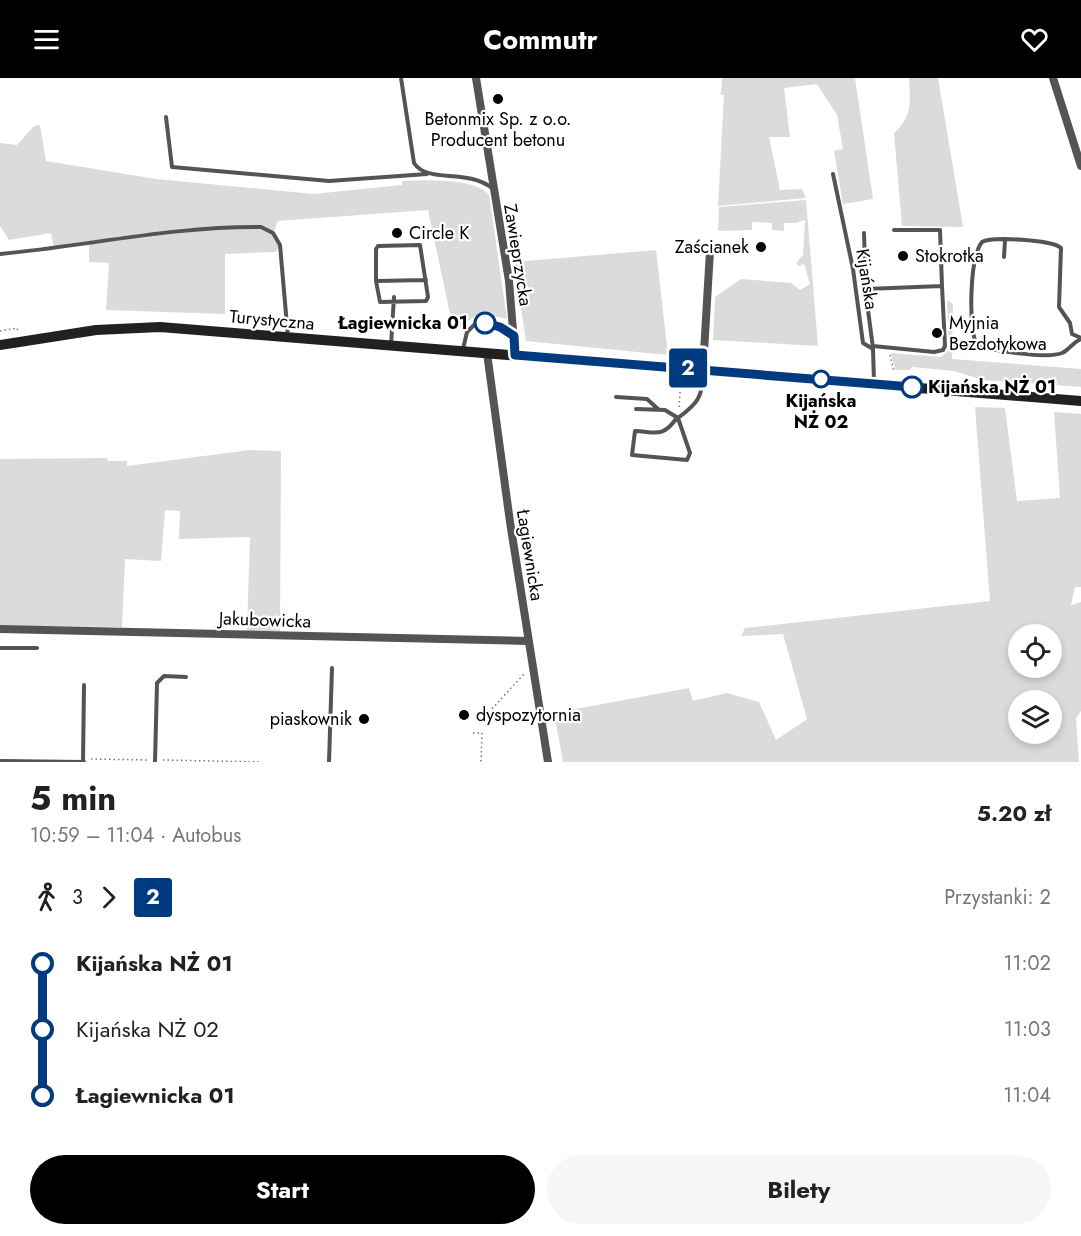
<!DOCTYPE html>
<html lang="pl">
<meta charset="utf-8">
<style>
:root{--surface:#fff;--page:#f6f6f6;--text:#222;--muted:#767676;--accent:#000}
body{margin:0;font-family:Jost,sans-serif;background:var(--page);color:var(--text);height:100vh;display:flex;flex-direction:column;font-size:22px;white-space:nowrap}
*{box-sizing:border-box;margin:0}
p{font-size:20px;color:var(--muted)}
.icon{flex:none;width:33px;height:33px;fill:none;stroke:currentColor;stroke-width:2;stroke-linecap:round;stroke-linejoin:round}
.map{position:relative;height:684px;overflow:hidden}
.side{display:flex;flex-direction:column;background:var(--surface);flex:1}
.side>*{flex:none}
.badge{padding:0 12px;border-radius:4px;font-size:21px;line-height:39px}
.buttons{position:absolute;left:1008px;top:546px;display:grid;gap:12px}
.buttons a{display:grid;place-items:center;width:54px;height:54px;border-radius:50%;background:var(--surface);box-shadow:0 3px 9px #0003;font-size:30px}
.map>.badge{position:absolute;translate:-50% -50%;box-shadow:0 0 0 3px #fff}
.legs{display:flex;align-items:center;gap:9px;height:66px;padding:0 30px;font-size:20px}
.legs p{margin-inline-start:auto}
.summary{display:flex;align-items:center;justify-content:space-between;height:102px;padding:0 30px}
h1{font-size:33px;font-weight:700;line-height:45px}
.action{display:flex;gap:12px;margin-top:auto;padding:12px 30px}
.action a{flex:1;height:69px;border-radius:36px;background:var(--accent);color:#fff;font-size:24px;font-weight:700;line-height:69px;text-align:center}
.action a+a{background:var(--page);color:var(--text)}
ul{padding:0 30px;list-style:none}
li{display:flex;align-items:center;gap:21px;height:66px;font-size:22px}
li i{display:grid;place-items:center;width:9px;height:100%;margin:0 8px;background:currentColor}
li i::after{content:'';width:15px;height:15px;margin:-8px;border:4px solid;border-radius:50%;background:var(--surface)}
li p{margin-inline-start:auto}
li:first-child i{background:linear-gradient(#0000 50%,currentColor 0)}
li:last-child i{background:linear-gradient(currentColor 50%,#0000 0)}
header{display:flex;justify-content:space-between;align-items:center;height:78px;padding:0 30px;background:var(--accent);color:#fff;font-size:27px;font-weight:700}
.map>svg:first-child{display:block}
</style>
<header><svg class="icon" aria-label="menu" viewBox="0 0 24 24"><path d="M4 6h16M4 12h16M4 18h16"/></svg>Commutr<svg class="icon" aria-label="heart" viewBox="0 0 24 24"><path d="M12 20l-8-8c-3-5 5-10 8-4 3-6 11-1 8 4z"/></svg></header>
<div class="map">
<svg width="1081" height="684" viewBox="0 0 1081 684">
<rect width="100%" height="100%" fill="#fff"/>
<path fill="#dbdbdb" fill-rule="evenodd" d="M 722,0 L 855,0 L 873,121 L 843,126 L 834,73 L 843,71 L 837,37 L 817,6 L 784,10 L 790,59 L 769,59 L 780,112 L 802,111 L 806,120 L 718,128 L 724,17 L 721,17 Z
M 909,0 L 938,0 L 963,149 L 902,148 L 894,55 C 913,38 910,24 909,0 Z
M 40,47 L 46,83 L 156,101 L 314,116 L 402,107 L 402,103 C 424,102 476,100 489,117 L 507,241 L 479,235 L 455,253 L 453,250 L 428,132 L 278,143 L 273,155 L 280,167 L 276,174 L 225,176 L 225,236 L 106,232 L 109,185 L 89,184 L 89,166 L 54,171 L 51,155 L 9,162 L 0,148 L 0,65 L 17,67 L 34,48 Z
M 806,122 L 818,268 L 713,262 L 715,219 L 741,201 L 791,205 L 800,212 L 810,206 L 804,186 L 799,188 L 796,185 L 803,177 L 805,142 L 796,145 L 784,145 L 784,153 L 772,152 L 772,145 L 752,144 L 752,152 L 718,153 L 719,129 Z
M 656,172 L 668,277 L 526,263 L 514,184 Z
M 947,222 L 953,226 L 952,281 L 1081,291 L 1081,309 L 983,302 L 954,293 L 912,289 L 910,292 L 895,292 L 891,275 L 941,279 L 949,272 Z
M 975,329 L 1005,330 L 1017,423 L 1060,420 L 1054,334 L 1081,336 L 1081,509 L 1075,509 L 1071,527 L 1081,524 L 1081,633 L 1076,640 L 1079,684 L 563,684 L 554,635 L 689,610 L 693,623 L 727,615 L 759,624 L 776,662 L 807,641 L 783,556 L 741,558 L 745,550 L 990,523 ZM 1018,556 L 1052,556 L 1052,590 L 1018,590 ZM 1018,622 L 1052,622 L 1052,656 L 1018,656 Z
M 250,372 L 281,373 L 280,553 L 247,553 L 250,459 L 179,461 L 180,433 L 165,432 L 161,483 L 125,481 L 122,549 L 0,548 L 0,381 L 107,380 L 108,383 L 127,383 L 127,388 Z"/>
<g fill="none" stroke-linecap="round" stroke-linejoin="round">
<path stroke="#767676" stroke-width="1.5" stroke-dasharray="1.5 3" stroke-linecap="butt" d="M 0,253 L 17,250 L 18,254
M 890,277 L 894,294
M 679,329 L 681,301
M 489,634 L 525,595
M 473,655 L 482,655 L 481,684
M 91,681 L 149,682
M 163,682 L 261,684"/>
<path stroke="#545454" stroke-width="4" d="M 401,0 L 414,85 C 428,106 466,90 492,110
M 166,39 L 172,89 L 329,103 L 427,96
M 833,96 L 853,191 L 863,265 L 873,271 L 874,305
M 894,152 L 940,152 L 942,208
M 864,155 L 866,217 L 873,270
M 420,167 L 428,219 L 426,223 L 380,224 L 376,203 L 376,171 L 378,168 Z
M 0,176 C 87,168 173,148 261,149 L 273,155 L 280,167 L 288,259
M 1004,179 L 1005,162
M 376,203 L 426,202
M 866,211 L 942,208 L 945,268 L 943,272 L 934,274 L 873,268
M 1081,260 L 1072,256 L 1070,245 L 1059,229 L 1061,170 C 1053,162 992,158 982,164 C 969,181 969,246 976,266 C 991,273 1047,281 1062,275 C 1069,272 1073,264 1081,261
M 391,267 L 394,219
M 463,271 L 467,254 L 474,247 L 492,246 L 514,258
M 616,319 L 647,321 L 658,331
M 636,331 L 665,332 L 678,340 L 690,375 L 687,382 L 632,377 L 635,353 C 656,354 662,360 676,341 L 678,340 C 697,326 703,319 703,295
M 0,570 L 37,570
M 0,683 L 84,684
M 83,684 L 84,607
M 155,684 L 157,605 L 164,598 L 186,599
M 329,684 L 332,590"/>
<path stroke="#545454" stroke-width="8" d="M 476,0 L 509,203 L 515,277
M 1053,0 L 1081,88
M 487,275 L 510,444 L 548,684
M 703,291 L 710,173
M 0,551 L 528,563"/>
<path stroke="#212121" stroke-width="10" d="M 0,267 L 96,252 L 160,249 L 1081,323"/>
</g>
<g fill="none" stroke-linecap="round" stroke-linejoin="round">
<g stroke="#fff" stroke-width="14">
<path id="line-1" d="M 485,245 L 500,249 L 514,258 L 515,277 L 912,309"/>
</g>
<use href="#line-1" stroke="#003b80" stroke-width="9"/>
</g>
<g fill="#000" stroke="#fff" stroke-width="2">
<circle cx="498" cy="21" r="6"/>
<circle cx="397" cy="155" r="6"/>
<circle cx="761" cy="169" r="6"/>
<circle cx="903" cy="178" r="6"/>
<circle cx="937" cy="255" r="6"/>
<circle cx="464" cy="637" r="6"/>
<circle cx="364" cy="641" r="6"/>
</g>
<g fill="#fff" stroke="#003b80" stroke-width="3">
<circle cx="485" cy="245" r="10"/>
<circle cx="821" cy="301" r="8"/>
<circle cx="912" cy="309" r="10"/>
</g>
<g text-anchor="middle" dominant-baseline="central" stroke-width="4.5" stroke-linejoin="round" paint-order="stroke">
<g font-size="18" fill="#000" stroke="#fff" text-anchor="start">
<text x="498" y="41" text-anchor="middle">Betonmix Sp. z o.o.<tspan x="498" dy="21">Producent betonu</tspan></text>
<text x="409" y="155">Circle K</text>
<text x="749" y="169" text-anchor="end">Zaścianek</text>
<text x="915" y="178">Stokrotka</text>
<text x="949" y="245">Myjnia<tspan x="949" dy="21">Bezdotykowa</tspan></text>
<text x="476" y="637">dyspozytornia</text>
<text x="352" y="641" text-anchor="end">piaskownik</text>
</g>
<g font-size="18" fill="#000" stroke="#fff">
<text transform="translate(518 177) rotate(81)">Zawieprzycka</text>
<text transform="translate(867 201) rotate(81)">Kijańska</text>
<text transform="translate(272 242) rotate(5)">Turystyczna</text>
<text transform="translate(530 477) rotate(81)">Łagiewnicka</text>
<text transform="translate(265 542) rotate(2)">Jakubowicka</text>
</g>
<g font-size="18" font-weight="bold" fill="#000" stroke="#fff" text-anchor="end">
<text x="468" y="245">Łagiewnicka 01</text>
<text x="928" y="309" text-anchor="start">Kijańska NŻ 01</text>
<text x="821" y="323" text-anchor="middle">Kijańska<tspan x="821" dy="21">NŻ 02</tspan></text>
</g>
</g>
</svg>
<div class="buttons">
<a><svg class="icon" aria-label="locate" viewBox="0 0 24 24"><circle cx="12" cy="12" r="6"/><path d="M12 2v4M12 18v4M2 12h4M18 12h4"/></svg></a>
<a><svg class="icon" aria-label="layers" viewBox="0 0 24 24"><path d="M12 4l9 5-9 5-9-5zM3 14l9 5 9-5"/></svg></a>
</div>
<b class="badge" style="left:688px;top:290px;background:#003b80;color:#fff">2</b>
</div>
<section class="side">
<div class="summary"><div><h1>5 min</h1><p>10:59 – 11:04 · Autobus</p></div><b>5.20 zł</b></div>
<div class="legs"><svg class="icon" aria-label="walk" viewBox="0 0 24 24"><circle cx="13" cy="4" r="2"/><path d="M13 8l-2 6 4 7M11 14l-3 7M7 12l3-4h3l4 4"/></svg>3<svg class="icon" aria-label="forward" viewBox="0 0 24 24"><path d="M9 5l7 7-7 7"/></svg><b class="badge" style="background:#003b80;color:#fff">2</b><p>Przystanki: 2</p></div>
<ul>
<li><i style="color:#003b80"></i><b>Kijańska NŻ 01</b><p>11:02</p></li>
<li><i style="color:#003b80"></i><span>Kijańska NŻ 02</span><p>11:03</p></li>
<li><i style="color:#003b80"></i><b>Łagiewnicka 01</b><p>11:04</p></li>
</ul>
<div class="action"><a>Start</a><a>Bilety</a></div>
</section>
